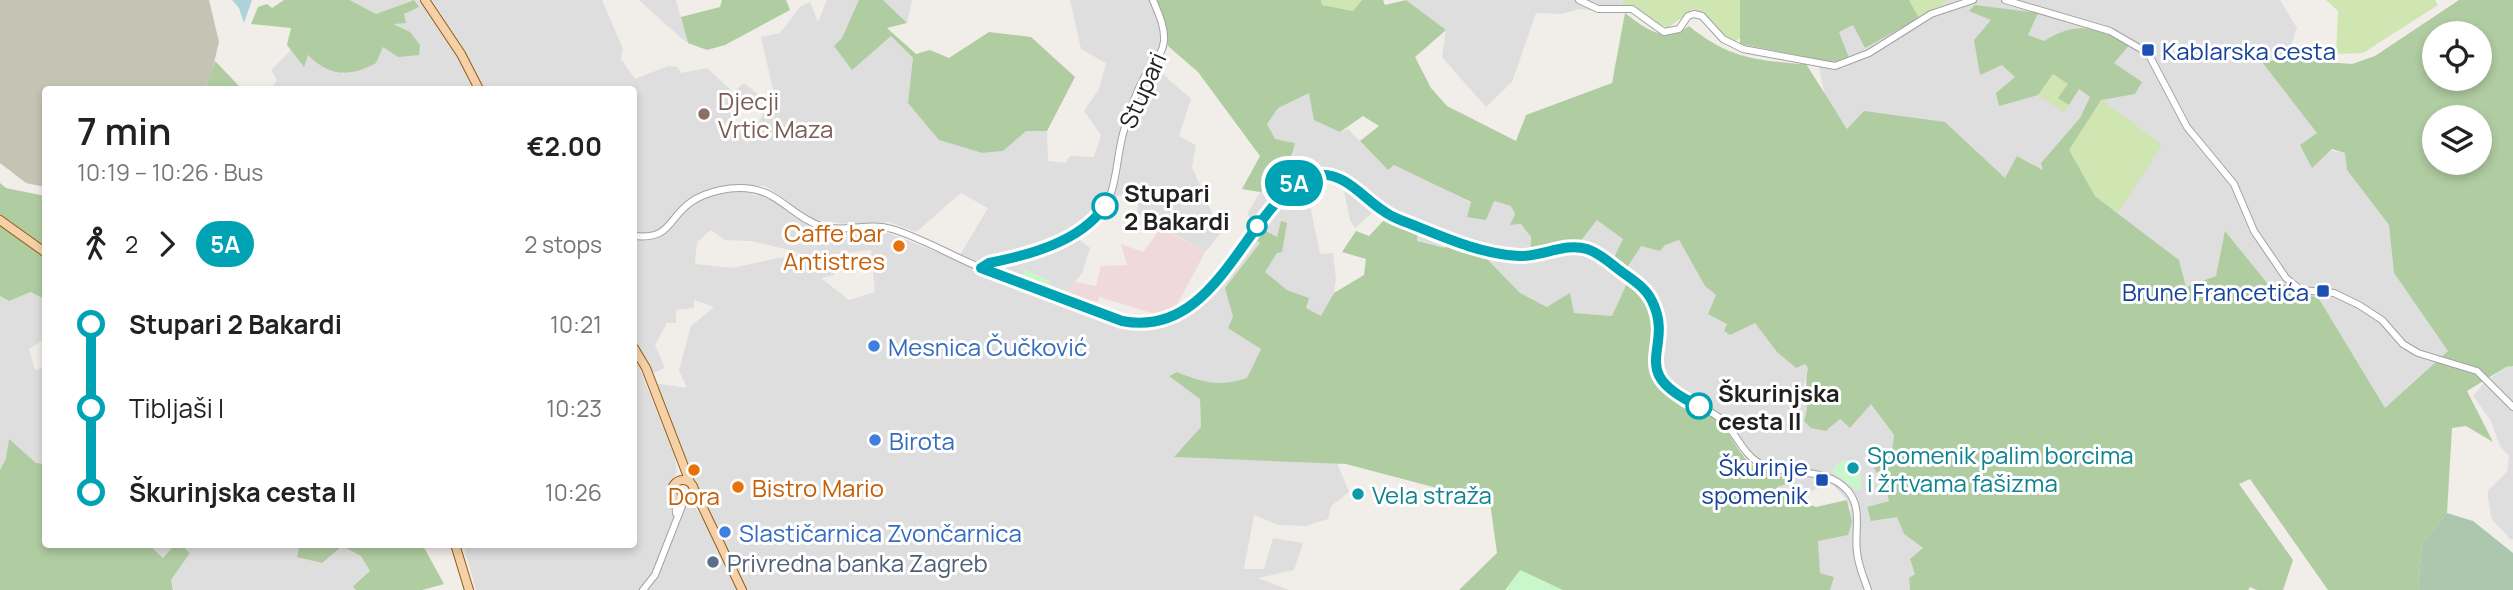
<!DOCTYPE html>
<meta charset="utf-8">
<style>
:root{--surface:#fff;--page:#f6f6f6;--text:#222;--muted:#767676}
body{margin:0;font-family:Manrope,sans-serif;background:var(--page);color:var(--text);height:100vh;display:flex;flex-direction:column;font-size:26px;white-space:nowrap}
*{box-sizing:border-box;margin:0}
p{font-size:23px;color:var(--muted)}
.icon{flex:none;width:38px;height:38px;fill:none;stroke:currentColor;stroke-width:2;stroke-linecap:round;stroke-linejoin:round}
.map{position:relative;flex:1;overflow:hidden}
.details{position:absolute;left:42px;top:86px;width:595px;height:462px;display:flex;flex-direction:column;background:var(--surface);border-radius:7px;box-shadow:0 4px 10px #0003}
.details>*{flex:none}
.badge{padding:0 14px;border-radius:23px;font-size:24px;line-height:46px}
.controls{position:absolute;left:2422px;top:21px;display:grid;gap:14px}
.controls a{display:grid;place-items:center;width:70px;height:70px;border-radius:50%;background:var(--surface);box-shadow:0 4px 10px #0003;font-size:35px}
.map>.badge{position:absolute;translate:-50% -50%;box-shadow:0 0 0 4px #fff}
.legs{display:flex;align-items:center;gap:10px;height:77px;padding:0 35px;font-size:23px}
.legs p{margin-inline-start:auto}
.overview{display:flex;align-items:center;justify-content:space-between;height:119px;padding:0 35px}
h1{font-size:38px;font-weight:600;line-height:52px}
ul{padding:0 35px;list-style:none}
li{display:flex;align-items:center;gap:24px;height:84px;font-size:26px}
li i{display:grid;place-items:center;width:10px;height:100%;margin:0 9px;background:currentColor}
li i::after{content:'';width:18px;height:18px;margin:-9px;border:5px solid;border-radius:50%;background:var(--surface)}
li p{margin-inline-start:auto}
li:first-child i{background:linear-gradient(#0000 50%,currentColor 0)}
li:last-child i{background:linear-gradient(currentColor 50%,#0000 0)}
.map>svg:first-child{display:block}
</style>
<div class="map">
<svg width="2513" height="590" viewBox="0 0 2513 590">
<rect width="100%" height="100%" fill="#f1ede8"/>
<path fill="#dfdede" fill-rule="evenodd" d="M 350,0 L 413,0 L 376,14 Z
M 414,0 L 420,0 L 446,35 L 473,89 L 271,89 L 277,80 L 271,70 L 291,50 L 303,66 L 308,55 L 344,74 Z
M 432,0 L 602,0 L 623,49 L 621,59 L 635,79 L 668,66 L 677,67 L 681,73 L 707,68 L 733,92 L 744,83 L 760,96 L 752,105 L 740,108 L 732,118 L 747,144 L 774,94 L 761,37 L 780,33 L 801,6 L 810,2 L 818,22 L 827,0 L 859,0 L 913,58 L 909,103 L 939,140 L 982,153 L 1003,151 L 1026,131 L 1047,131 L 1048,161 L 1065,163 L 1070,156 L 1094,157 L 1101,135 L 1084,111 L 1099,89 L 1106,63 L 1081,49 L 1070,0 L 1157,0 L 1165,22 L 1168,46 L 1156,68 L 1191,99 L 1179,136 L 1196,145 L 1192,167 L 1221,233 L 1205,252 L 1137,213 L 1139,199 L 1119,195 L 1080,240 L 1090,248 L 1082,273 L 1064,295 L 960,255 L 988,208 L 961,193 L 916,232 L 889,222 L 856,225 L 815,220 L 765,186 L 746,185 L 753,195 L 768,196 L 799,219 L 831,232 L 878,229 L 1128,327 L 1152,327 L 1175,322 L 1194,308 L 1219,283 L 1252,238 L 1261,242 L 1226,288 L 1233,317 L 1261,349 L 1247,378 L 1227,385 L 1207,384 L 1177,372 L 1169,375 L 1200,399 L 1201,427 L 1175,457 L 1337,463 L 1349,492 L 1331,506 L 1328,519 L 1306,526 L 1278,525 L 1254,515 L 1244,569 L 1264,569 L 1273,538 L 1303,543 L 1294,570 L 1258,578 L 1289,590 L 746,590 L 720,539 L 654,383 L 687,388 L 679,370 L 691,326 L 714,307 L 694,300 L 694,308 L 676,310 L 676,323 L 667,323 L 655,345 L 665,368 L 653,373 L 634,343 L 634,89 L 482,89 L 470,61 ZM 711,230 L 725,240 L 751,241 L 802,253 L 732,268 L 695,264 L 697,242 ZM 871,250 L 875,292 L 849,300 L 821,278 L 834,275 L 836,254 Z
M 639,0 L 676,0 L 688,43 L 681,38 Z
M 883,0 L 912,0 L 907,23 Z
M 1406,0 L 1623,0 L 1622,5 L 1603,12 L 1580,9 L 1561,14 L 1536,13 L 1512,82 L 1486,107 L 1442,57 L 1446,30 Z
M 1946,0 L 2280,0 L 2297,28 L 2286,59 L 2262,62 L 2318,133 L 2300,146 L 2345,153 L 2347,170 L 2389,225 L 2394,273 L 2448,351 L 2385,409 L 2319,299 L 2268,284 L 2226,232 L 2216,276 L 2186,287 L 2179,260 L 2118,213 L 2162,144 L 2044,170 L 2017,156 L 2006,179 L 1945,122 L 1848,129 L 1825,96 L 1817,59 L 1832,62 L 1839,32 L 1853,24 L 1865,48 Z
M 1309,92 L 1340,132 L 1348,129 L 1388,170 L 1394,165 L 1409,171 L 1471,203 L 1468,217 L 1494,201 L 1512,206 L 1515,214 L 1511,225 L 1521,224 L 1531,237 L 1531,252 L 1580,242 L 1597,219 L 1623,239 L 1628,268 L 1641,245 L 1664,245 L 1679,240 L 1705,286 L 1716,295 L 1728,324 L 1724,330 L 1730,334 L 1755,323 L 1777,352 L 1805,363 L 1808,368 L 1803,389 L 1809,407 L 1804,421 L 1811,427 L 1826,431 L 1840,419 L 1850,428 L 1871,403 L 1894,436 L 1891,459 L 1875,468 L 1886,489 L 1889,501 L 1868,507 L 1897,516 L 1904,534 L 1923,548 L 1915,574 L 1909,578 L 1910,590 L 1830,590 L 1834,577 L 1820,574 L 1818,541 L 1851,509 L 1847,500 L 1833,485 L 1826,483 L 1797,500 L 1776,492 L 1777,487 L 1793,482 L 1794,478 L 1767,472 L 1749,462 L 1722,426 L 1679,404 L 1665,393 L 1656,379 L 1652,364 L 1652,313 L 1648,300 L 1627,283 L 1612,316 L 1574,313 L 1570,294 L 1548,307 L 1520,293 L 1479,254 L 1447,242 L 1445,249 L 1417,241 L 1397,225 L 1372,213 L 1355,228 L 1350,220 L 1343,185 L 1316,182 L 1310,183 L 1309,200 L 1320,254 L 1333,253 L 1336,279 L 1334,293 L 1321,317 L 1306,308 L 1308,298 L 1287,290 L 1270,278 L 1264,272 L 1277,252 L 1277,237 L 1262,229 L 1247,214 L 1260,192 L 1284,181 L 1284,170 L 1293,157 L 1295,143 L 1274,139 L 1267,124 L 1277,108 Z
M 45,291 L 45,339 L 29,349 L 35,370 L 45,367 L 45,464 L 36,463 L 9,440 L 6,458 L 0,470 L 0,296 L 9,301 L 32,292 L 42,298 Z
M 634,355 L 674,454 L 677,472 L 669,484 L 671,495 L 686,508 L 694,506 L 704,520 L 738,590 L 476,590 L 463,544 L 634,544 Z
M 2513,366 L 2513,539 L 2511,540 L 2491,518 L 2488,496 L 2488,490 L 2507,472 L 2509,456 L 2500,446 L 2491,421 L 2473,396 L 2486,381 L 2506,367 Z
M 148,544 L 175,544 L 163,558 Z
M 180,544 L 300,544 L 298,557 L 342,546 L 361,556 L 371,571 L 353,585 L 356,590 L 174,590 L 171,580 L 190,553 Z"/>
<path fill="#f0d9da" d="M 1161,228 L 1205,252 L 1177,305 L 1155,314 L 1099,297 L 1096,307 L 1064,295 L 1075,282 L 1096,286 L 1101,266 L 1127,265 L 1121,244 L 1143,252 Z"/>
<path fill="#c5c4b4" d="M 0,0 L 209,0 L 219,42 L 210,79 L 205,89 L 46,89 L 45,187 L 26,183 L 0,163 Z"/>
<path fill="#cfe6b3" d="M 1321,0 L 1362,0 L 1353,11 L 1322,5 Z
M 1623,0 L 1741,0 L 1760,28 L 1733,42 C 1718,31 1709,18 1693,9 L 1668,28 C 1651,21 1639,7 1622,5 Z
M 1909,0 L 1946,0 L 1947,2 L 1919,18 Z
M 2326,0 L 2435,0 L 2438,5 L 2363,53 L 2336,54 L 2338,11 Z
M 2053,74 L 2068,84 L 2059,98 L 2069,105 L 2064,112 L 2038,95 Z
M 2101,99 L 2162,145 L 2118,213 L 2095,196 L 2068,150 Z"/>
<path fill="#b0cca1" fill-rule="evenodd" d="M 284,0 L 350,0 L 376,14 L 414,0 L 419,7 L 404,14 L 406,23 L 393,24 L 410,32 L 420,45 L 419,55 L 398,57 L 383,47 L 376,63 C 350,77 330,77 308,55 L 304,67 L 287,45 L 291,28 L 251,24 L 258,7 L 267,4 L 272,8 Z
M 722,0 L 786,0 L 790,10 L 725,45 L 707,50 L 688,43 L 681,17 L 720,7 Z
M 859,0 L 883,0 L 907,23 L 887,28 L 916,54 L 930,50 L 949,58 L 989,32 L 1031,37 L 1075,77 L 1047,131 L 1026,131 L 1003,151 L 982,153 L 939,140 L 908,103 L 913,58 L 891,36 L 852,70 L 834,46 L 842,38 Z
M 1157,0 L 1321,0 L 1322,5 L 1353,11 L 1362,0 L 1383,0 L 1385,5 L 1406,0 L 1446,30 L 1415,57 L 1431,88 L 1447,106 L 1516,141 L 1526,115 L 1612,83 L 1625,13 C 1646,29 1664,44 1689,26 C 1728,58 1757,61 1806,64 L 1847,129 L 1864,111 L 1945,122 L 2005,178 L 2017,156 L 2043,170 L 2041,163 L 2080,118 L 2090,97 L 2079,89 L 2069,105 L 2058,98 L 2068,84 L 2053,74 L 2038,95 L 1999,106 L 1996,93 L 2015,77 L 2002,65 L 1980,75 L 1974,40 L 1991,20 L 1969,11 L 1975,5 L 2038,13 L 2028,35 L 2044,41 C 2079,19 2095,29 2131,43 L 2114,63 L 2142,82 L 2135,94 L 2101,100 L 2069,150 L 2095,196 L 2179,260 L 2186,287 L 2216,276 L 2225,231 L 2268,284 L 2281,283 L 2319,299 L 2385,408 L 2448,351 L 2394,273 L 2389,225 L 2347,170 L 2345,153 L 2332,149 L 2312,168 L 2300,145 L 2317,133 L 2262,62 L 2286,59 L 2352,64 L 2375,56 L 2459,0 L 2513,0 L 2513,366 L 2506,367 L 2467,391 L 2493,442 L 2466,426 L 2452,428 L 2447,513 L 2422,543 L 2418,590 L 2328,590 L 2250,479 L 2239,484 L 2293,560 L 2283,590 L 2257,590 L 2250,587 L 2248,590 L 1910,590 L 1909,578 L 1915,574 L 1910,559 L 1923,548 L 1904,534 L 1897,517 L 1871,521 L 1867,507 L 1889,501 L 1886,489 L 1874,468 L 1891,459 L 1894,435 L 1871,404 L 1850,428 L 1840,419 L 1826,431 L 1811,428 L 1804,421 C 1811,402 1803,390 1808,368 L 1805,364 L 1796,368 L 1777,352 L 1755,323 L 1730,335 L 1724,331 L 1727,324 L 1708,314 L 1716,295 L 1705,286 L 1679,240 L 1665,245 L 1660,251 L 1641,246 L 1627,268 L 1613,260 L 1623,239 L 1597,220 L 1580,242 L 1531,252 L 1531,237 L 1521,224 L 1510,225 L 1515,214 L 1511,206 L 1494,201 L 1486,220 L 1467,217 L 1471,202 L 1394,165 L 1388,170 L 1360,141 L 1379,126 L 1363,116 L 1340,132 L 1314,120 L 1309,93 L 1278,108 L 1267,124 L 1275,139 L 1295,143 C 1293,157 1285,167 1284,181 L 1260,192 L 1242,189 L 1260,156 L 1198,72 L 1168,46 L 1165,22 ZM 2434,33 L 2480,33 L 2480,79 L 2434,79 ZM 2434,117 L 2480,117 L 2480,163 L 2434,163 Z
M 1740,0 L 1909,0 L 1919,18 L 1865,48 L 1853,25 L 1839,32 L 1849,58 L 1832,62 L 1740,44 Z
M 215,61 L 239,86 L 244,89 L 206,89 Z
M 0,183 L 6,188 L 45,196 L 46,291 L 42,298 L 31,292 L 9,301 L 0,296 Z
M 1385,219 L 1417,232 L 1417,241 L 1445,248 L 1447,242 L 1486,258 L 1520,293 L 1547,307 L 1570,293 L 1574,313 L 1612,316 L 1627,283 C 1671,311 1639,343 1656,380 C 1662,393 1682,410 1696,413 C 1700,414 1704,412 1707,413 C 1727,421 1734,449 1749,462 C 1761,473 1779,475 1794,478 L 1793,482 L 1777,487 L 1777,492 L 1816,507 L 1847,500 L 1852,522 L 1848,535 L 1818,541 L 1820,573 L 1834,577 L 1830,590 L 1459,590 L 1497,553 L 1490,502 L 1346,464 L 1174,457 L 1201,427 L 1200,399 L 1169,376 L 1177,372 C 1204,383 1219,387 1247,378 L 1261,349 L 1228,328 L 1233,317 L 1225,288 L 1260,243 L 1252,238 L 1262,229 L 1277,237 L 1281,221 L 1287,223 L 1282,252 L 1277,253 L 1265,272 L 1287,290 L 1309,298 L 1306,308 L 1321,316 L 1334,293 L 1364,275 L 1366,259 L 1342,252 L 1356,231 L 1369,236 Z
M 9,439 L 36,463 L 45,464 L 46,544 L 148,544 L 163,558 L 175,544 L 180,544 L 190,553 L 171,580 L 173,590 L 0,590 L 0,470 L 6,458 Z
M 300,544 L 422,544 L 444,584 L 422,590 L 356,590 L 353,586 L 370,571 L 361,556 L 342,546 L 322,563 L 297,557 Z"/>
<path fill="#abc8ae" d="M 2447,513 L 2473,521 L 2513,553 L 2513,590 L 2418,590 L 2422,543 Z"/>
<path fill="#caf6cb" d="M 1024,269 L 1050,281 L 1047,288 L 1023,278 Z
M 1843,460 L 1852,461 L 1859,469 L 1862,489 L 1856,490 L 1833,472 L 1833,468 Z
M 1520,570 L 1563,590 L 1505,590 Z"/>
<path fill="#add3da" d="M 232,0 L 252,0 L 244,23 L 239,8 Z"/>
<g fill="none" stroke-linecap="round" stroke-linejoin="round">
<g stroke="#a2a2a2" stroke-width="8">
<path id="minor" d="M 1579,0 L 1598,9 L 1632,9 L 1664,32 L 1679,29 L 1688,16 L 1694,14 L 1702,16 L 1723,39 L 1743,49 L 1835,66 L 1869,53 L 1931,14 L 1973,0
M 2005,0 L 2110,31 L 2148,53 L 2187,127 L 2234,184 L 2254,231 L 2286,278 L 2301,290 L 2334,293 L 2359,305 L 2382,320 L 2403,344 L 2418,353 L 2477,371 L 2513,407
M 634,236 C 671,240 667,219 691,202 C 707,191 732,186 752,189 C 779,193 795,218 821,226 C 844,233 869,222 892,229 C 922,238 950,255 979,267 C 1010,281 1043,292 1075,304 C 1097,312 1120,324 1143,324 C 1229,324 1251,184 1318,175 C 1346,172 1357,195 1377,209 C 1402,226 1437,235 1465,245 C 1486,253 1513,258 1535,256 C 1562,253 1578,241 1603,258 C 1619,269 1641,282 1651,299 C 1667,327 1643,365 1669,389 C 1684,404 1708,406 1723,421 C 1737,434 1742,453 1759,463 C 1787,478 1824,464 1848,491 C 1863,509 1854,531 1857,552 C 1858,565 1864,578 1868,590
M 981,268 C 994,257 1016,259 1032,253 C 1054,246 1079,233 1097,217 C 1119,196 1115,155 1125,127 C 1130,110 1136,93 1144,78 C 1152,64 1162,57 1164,41 C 1165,26 1158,13 1153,0
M 675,497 L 676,513
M 643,590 L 655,575 L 684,501"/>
</g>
<g stroke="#925e0c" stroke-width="10">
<path id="major" d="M 425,0 L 461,54 L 479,89
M 0,220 L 46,253
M 634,348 L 646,368 L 690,482
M672 491a11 11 0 1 1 22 0a11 11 0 1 1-22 0Z
M 694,489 L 742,590
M 455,544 L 469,590"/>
</g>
<use href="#minor" stroke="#fff" stroke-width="6"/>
<use href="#major" stroke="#f5d0a9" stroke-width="8"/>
</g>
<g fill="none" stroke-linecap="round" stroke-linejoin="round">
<g stroke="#fff" stroke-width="16">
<path id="line-1" d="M 1105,206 C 1080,242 1029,255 989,263 L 981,268 L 1122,321 C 1200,336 1232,253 1275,204 C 1288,190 1298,178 1318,175 C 1349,171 1369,208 1398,219 C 1437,234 1477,254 1519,256 C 1542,257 1565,242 1587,249 C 1600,253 1611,264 1622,272 C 1633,280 1646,288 1652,301 C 1676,349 1623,371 1699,406"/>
</g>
<use href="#line-1" stroke="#00a3b4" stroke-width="10"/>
</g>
<g fill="#1a4fb4" stroke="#fff" stroke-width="2.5">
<rect x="2141" y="43" width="14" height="14" rx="3.5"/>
<rect x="2316" y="284" width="14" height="14" rx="3.5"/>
<rect x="1815" y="473" width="14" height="14" rx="3.5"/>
</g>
<circle fill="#8d6e63" stroke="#fff" stroke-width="2.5" cx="704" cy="114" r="7"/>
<g fill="#fff" stroke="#00a3b4" stroke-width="3.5">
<circle cx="1105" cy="206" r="12"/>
<circle cx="1257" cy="226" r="9"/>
<circle cx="1699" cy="406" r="12"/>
</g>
<g fill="#e8710a" stroke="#fff" stroke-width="2.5">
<circle cx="899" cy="246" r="7"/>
<circle cx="694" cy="470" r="7"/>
<circle cx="738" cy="487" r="7"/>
</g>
<g fill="#3f7fe0" stroke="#fff" stroke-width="2.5">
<circle cx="874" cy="346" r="7"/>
<circle cx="875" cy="440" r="7"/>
<circle cx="725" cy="532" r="7"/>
</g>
<g fill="#0f9aa8" stroke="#fff" stroke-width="2.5">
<circle cx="1853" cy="468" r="7"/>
<circle cx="1358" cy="494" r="7"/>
</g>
<circle fill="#5c6f8a" stroke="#fff" stroke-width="2.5" cx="713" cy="562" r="7"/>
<g text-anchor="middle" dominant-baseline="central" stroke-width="6" stroke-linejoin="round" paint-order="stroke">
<g font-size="24" fill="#164399" stroke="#fff" text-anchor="end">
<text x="2162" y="50" text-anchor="start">Kablarska cesta</text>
<text x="2309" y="291">Brune Francetića</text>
<text x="1808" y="466">Škurinje<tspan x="1808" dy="28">spomenik</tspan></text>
</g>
<g font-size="24" fill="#212121" stroke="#fff">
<text transform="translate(1142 90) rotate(-66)">Stupari</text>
</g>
<g font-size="24" fill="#785e54" stroke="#fff" text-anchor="start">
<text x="718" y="100">Djecji<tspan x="718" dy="28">Vrtic Maza</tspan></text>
</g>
<g font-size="24" font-weight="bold" fill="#212121" stroke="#fff" text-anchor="start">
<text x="1124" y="192">Stupari<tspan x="1124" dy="28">2 Bakardi</tspan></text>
<text x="1718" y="392">Škurinjska<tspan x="1718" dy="28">cesta II</tspan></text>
</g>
<g font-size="24" fill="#c56008" stroke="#fff" text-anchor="end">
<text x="885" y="232">Caffe bar<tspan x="885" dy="28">Antistres</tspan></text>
<text x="752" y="487" text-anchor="start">Bistro Mario</text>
<text x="694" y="495" text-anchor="middle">Dora</text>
</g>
<g font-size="24" fill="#366cbe" stroke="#fff" text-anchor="start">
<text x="888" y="346">Mesnica Čučković</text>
<text x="889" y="440">Birota</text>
<text x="739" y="532">Slastičarnica Zvončarnica</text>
</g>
<g font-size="24" fill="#0d838f" stroke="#fff" text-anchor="start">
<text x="1867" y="454">Spomenik palim borcima<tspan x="1867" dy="28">i žrtvama fašizma</tspan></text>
<text x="1372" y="494">Vela straža</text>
</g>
<g font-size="24" fill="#4e5e75" stroke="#fff" text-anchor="start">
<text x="727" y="562">Privredna banka Zagreb</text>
</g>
</g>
</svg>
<div class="controls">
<a><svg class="icon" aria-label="locate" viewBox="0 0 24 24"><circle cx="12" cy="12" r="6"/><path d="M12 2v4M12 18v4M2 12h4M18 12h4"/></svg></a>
<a><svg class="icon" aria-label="layers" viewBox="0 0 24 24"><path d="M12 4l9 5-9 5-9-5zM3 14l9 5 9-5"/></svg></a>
</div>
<b class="badge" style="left:1294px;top:183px;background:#00a3b4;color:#fff">5A</b>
<section class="details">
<div class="overview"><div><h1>7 min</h1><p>10:19 – 10:26 · Bus</p></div><b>€2.00</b></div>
<div class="legs"><svg class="icon" aria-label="walk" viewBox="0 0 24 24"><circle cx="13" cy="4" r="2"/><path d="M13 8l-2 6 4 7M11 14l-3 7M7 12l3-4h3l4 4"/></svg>2<svg class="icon" aria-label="forward" viewBox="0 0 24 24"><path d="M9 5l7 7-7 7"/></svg><b class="badge" style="background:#00a3b4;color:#fff">5A</b><p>2 stops</p></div>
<ul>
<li><i style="color:#00a3b4"></i><b>Stupari 2 Bakardi</b><p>10:21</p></li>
<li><i style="color:#00a3b4"></i><span>Tibljaši I</span><p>10:23</p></li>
<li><i style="color:#00a3b4"></i><b>Škurinjska cesta II</b><p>10:26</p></li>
</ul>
</section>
</div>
